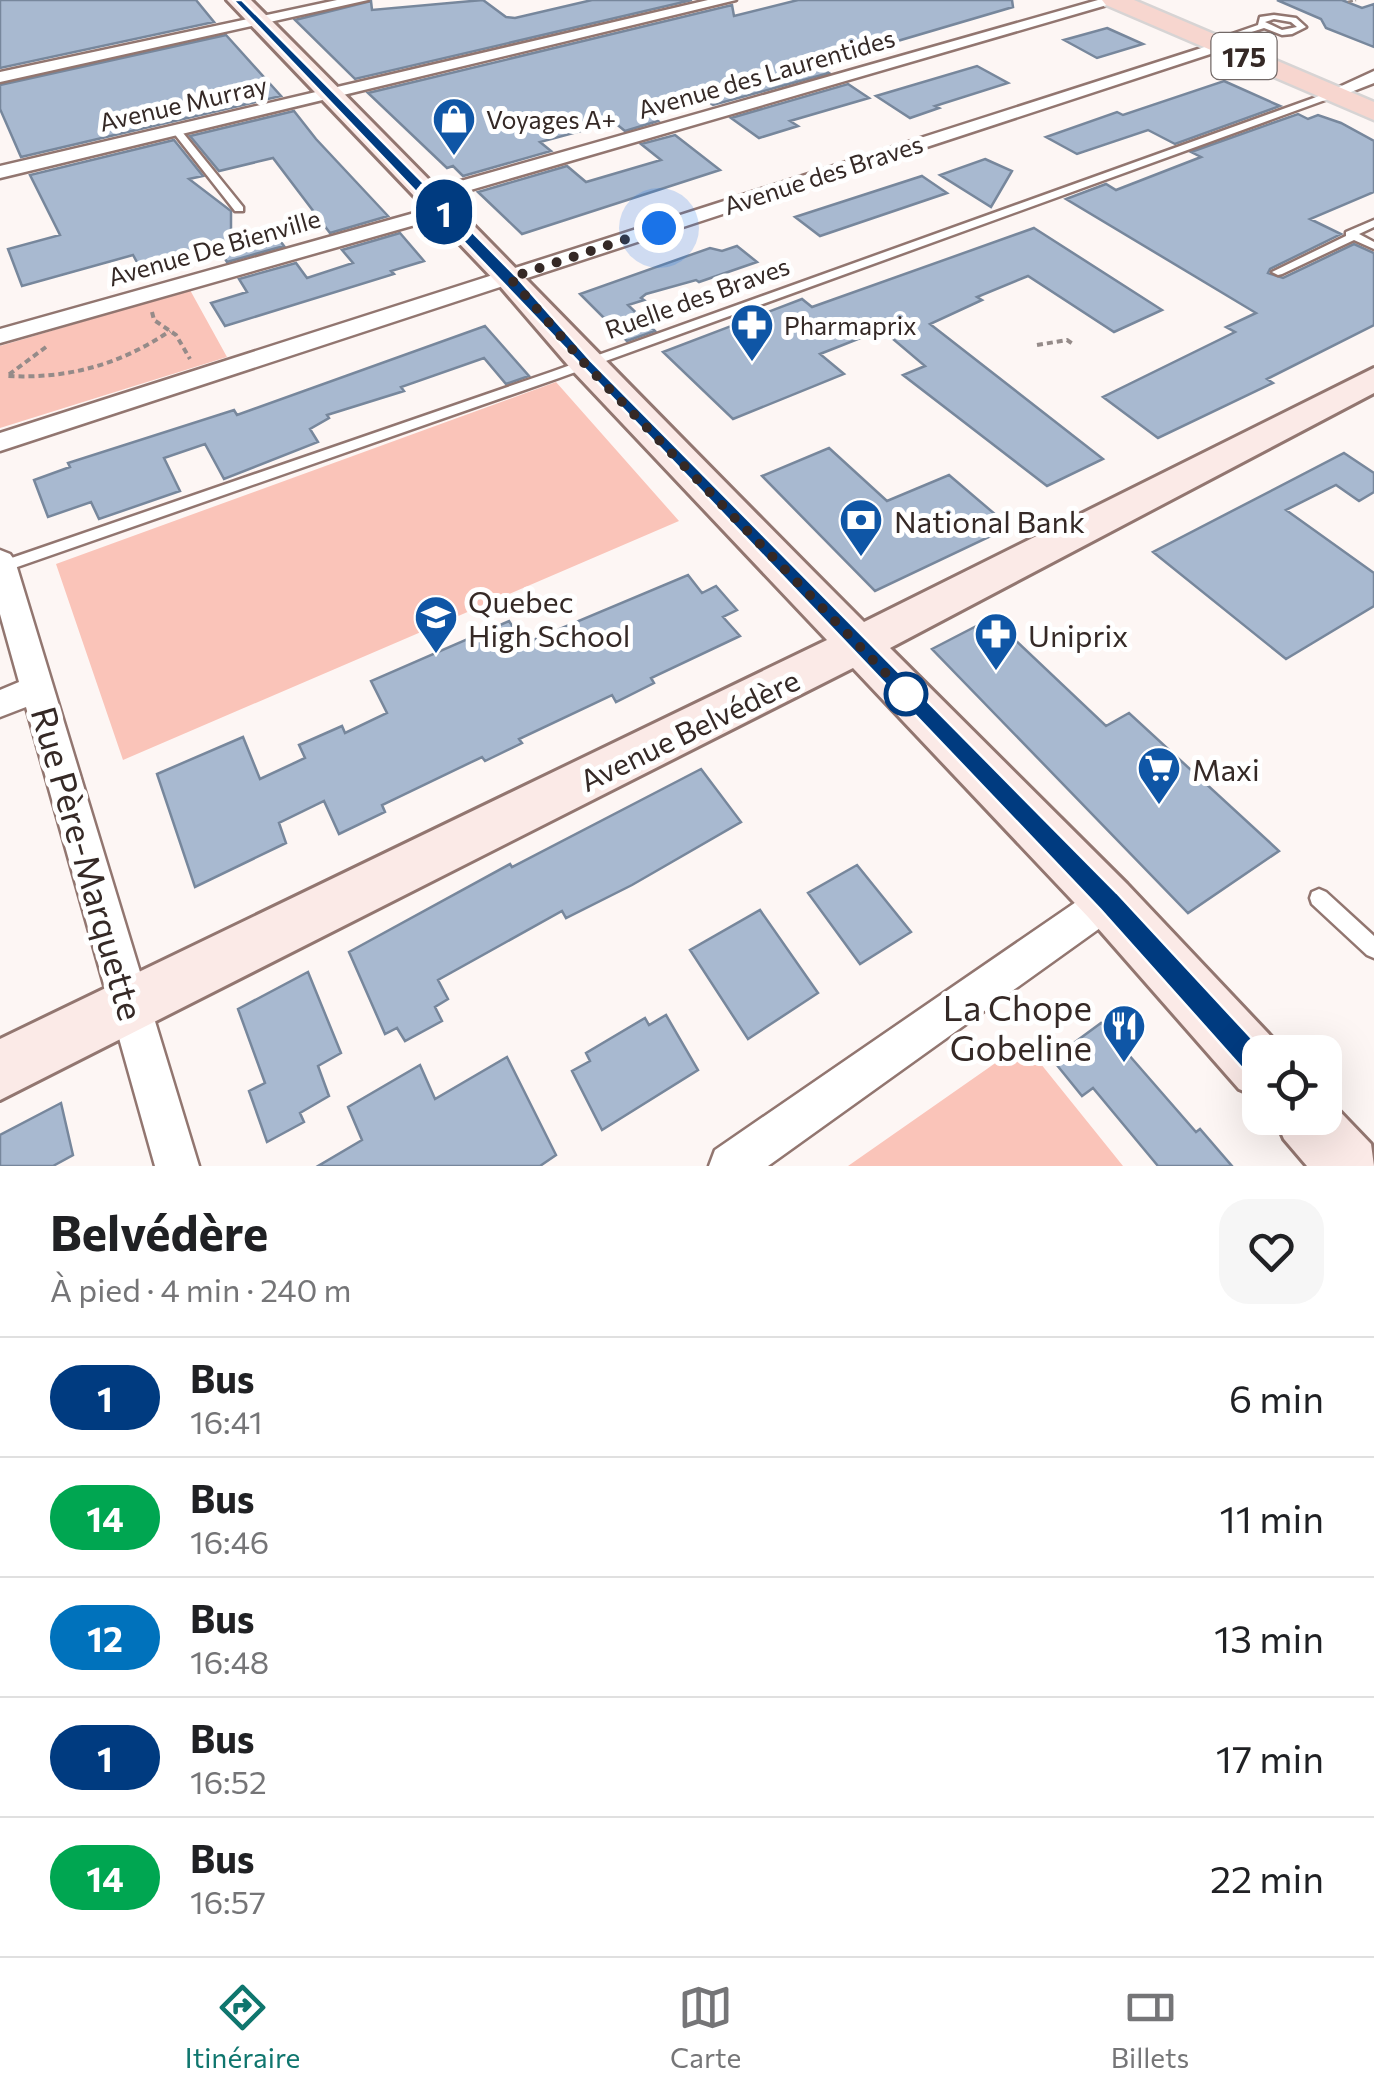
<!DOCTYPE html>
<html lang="fr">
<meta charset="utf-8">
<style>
:root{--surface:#fff;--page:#f6f6f6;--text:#202124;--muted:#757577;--line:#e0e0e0;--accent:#0f766e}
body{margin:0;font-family:Commissioner,sans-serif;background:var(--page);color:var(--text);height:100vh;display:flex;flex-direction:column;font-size:38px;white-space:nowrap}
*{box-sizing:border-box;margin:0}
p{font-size:32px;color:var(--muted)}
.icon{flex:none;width:55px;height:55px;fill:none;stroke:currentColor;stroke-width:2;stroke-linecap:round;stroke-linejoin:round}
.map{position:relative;height:1166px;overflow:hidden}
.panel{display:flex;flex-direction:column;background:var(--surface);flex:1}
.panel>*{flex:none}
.badge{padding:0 20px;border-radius:32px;font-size:35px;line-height:65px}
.tools{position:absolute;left:1242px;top:1035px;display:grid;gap:20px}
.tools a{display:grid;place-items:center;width:100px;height:100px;border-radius:20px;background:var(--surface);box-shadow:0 10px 40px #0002;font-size:50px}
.you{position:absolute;width:50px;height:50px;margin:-25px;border:8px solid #fff;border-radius:50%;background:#1a73e8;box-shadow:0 0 0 15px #1a73e833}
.map>.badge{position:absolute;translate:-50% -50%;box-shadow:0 0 0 5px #fff}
.round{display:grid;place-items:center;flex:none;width:105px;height:105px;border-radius:30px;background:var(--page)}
.head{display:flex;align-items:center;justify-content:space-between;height:170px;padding:0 50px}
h1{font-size:48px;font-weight:700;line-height:75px}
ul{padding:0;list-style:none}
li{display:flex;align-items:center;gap:30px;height:120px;padding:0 50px;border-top:2px solid var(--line)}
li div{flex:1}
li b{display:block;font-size:38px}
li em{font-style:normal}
li .badge{min-width:110px;font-weight:700;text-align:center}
.menu{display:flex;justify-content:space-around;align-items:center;height:140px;border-top:2px solid var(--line);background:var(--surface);font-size:28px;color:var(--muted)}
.menu a{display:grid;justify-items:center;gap:5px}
.menu .on{color:var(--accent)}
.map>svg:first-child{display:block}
</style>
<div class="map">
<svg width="1374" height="1166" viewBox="0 0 1374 1166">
<rect width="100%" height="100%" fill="#fdf6f4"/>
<path fill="#fac4b9" d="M 190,290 L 227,357 L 0,428 L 0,346 Z
M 556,382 L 679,521 L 123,760 L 56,564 Z
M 1024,1043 L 1123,1166 L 848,1166 Z"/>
<path fill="#a8b9d0" stroke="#77879c" stroke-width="2.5" d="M 0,0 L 196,0 L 214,22 L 0,68 Z
M 483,0 L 506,17 L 515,18 L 592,0 L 692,0 L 355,79 L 295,20 L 371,1 L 372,10 Z
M 798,0 L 1012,0 L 1013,7 L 816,65 L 829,73 L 713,105 L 703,98 L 647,113 L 658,121 L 625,131 L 614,122 L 540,142 L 551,151 L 463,176 L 453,166 L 447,168 L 368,93 L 732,5 L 734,16 Z
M 1277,0 L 1342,0 L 1362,8 L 1374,4 L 1374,47 L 1326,28 L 1321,19 Z
M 1107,28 L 1143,44 L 1097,58 L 1064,40 Z
M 226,35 L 281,96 L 21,157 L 0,109 L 0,85 Z
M 977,66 L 1008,83 L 935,106 L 939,108 L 910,118 L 876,96 Z
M 1224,81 L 1280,106 L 1175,144 L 1148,130 L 1077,154 L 1046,137 L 1117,112 L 1123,115 Z
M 848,84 L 869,98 L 790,121 L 798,126 L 759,138 L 731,118 Z
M 294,111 L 316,139 L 388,216 L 330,233 L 273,158 L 219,171 L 190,136 Z
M 1298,114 L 1308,119 L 1318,115 L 1341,123 L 1374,141 L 1374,192 L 1310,219 L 1341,234 L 1270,269 L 1268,273 L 1283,278 L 1354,244 L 1374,253 L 1374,325 L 1267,379 L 1273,383 L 1158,438 L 1103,397 L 1235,332 L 1226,327 L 1256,313 L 1066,199 L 1106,184 L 1116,190 L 1201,157 L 1191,152 Z
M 675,135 L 720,170 L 522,234 L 478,192 L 567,166 L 586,182 L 661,160 L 641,144 Z
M 174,140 L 203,176 L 189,179 L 231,211 L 231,240 L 138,264 L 133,255 L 22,286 L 8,249 L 60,235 L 30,175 Z
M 985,159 L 1012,171 L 991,207 L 940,175 Z
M 922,176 L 947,193 L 820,236 L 795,217 Z
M 1034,228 L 1162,310 L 1114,332 L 1028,276 L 977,297 L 982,300 L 930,324 L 1103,459 L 1047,486 L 903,375 L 925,366 L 886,333 L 872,339 L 868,335 L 820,354 L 844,374 L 733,419 L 663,352 L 802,299 L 812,307 Z
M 272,230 L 284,246 L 227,262 L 217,246 Z
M 400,233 L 424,261 L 391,271 L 394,274 L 225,326 L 211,303 L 247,292 L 239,279 L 296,263 L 307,278 L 353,263 L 342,250 Z
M 737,246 L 757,262 L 699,282 L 696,280 L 646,294 L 641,298 L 644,300 L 628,305 L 655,331 L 627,341 L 580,294 L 710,248 L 722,251 Z
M 485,326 L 529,376 L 506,384 L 484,358 L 401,387 L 404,391 L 327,415 L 329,418 L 310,429 L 318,442 L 224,479 L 205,444 L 164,458 L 180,491 L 99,519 L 91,502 L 48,517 L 34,480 L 70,467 L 68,463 L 234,410 L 237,415 Z
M 829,448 L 887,501 L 949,475 L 1010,527 L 875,591 L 762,476 Z
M 1344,453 L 1374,473 L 1374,492 L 1359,501 L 1336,485 L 1286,510 L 1374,573 L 1374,606 L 1286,659 L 1153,552 Z
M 688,575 L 702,593 L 716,586 L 737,610 L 723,617 L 740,636 L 651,678 L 654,683 L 616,702 L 612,695 L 519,739 L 522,743 L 485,761 L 482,757 L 382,805 L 385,812 L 339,834 L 324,801 L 279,823 L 286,843 L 195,887 L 157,774 L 243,737 L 260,779 L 305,758 L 299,745 L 342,726 L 345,733 L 387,713 L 371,681 L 509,621 L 524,644 Z
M 992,618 L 1106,726 L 1129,713 L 1279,851 L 1188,913 L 932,649 Z
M 701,769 L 741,822 L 632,885 L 566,918 L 562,911 L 438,980 L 448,999 L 435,1007 L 442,1021 L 405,1041 L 397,1028 L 385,1034 L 349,952 L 510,864 L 512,867 Z
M 857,865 L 911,932 L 860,964 L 808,893 Z
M 760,910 L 818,993 L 748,1039 L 690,950 Z
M 308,972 L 341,1053 L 318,1066 L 329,1096 L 300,1113 L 304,1122 L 267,1142 L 249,1091 L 265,1083 L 238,1009 Z
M 666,1015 L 698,1070 L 602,1130 L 572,1071 L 590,1061 L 586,1053 L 645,1018 L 649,1025 Z
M 1101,1023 L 1196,1132 L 1200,1129 L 1232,1166 L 1158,1166 L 1093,1088 L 1082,1096 L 1052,1059 Z
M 507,1057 L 556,1155 L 540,1166 L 318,1166 L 362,1140 L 348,1107 L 420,1065 L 435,1099 Z
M 61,1103 L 73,1155 L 53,1166 L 0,1166 L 0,1135 Z"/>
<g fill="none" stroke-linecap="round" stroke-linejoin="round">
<g stroke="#927670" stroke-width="5">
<path id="lane" d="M 1274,15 L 1296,18 L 1306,27 L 1292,34 L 1282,35 L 1264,28 L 1236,37 L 1232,34 L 1258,25 L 1260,17 ZM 1274,19 L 1291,22 L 1297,27 L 1282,30 L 1265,22 Z
M 1333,91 L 1338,94 L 1336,96 L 559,378 L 0,573 L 0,562 L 551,372 Z
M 173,128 L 179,128 L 243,207 L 243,211 L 235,211 L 173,132 Z
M 1374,220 L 1374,227 L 1359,234 L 1374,242 L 1374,249 L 1354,240 L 1282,274 L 1278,275 L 1272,272 L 1346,236 L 1346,232 Z
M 1319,889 L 1326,892 L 1374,936 L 1374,958 L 1367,955 L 1312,904 L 1310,898 L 1312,892 Z"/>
</g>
<g stroke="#927670" stroke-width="5">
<path id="street" d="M 337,0 L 368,0 L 0,82 L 0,72 Z
M 708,0 L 736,0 L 0,178 L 0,166 Z
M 1098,0 L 1124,0 L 436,200 L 429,202 L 419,196 L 422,192 Z
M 1242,35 L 1256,39 L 0,451 L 0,433 Z
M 1374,71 L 1374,83 L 1333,99 L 1324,94 Z
M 443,205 L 450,207 L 454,211 L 450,215 L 0,343 L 0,329 Z
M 0,550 L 10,554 L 15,561 L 199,1166 L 155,1166 L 26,707 L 0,717 L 0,690 L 19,682 L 0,614 Z
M 1108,884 L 1121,889 L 1127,901 L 1121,913 L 768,1166 L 709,1166 L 715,1150 L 1095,889 Z"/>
</g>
<g stroke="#927670" stroke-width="6">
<path id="secondary" d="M 227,0 L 251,0 C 457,206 658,416 864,622 L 1374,368 L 1374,393 L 890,648 L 1127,884 L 1281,1047 L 1283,1052 L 1260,1052 L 1260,1098 L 1239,1089 L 1089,918 L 853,668 L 0,1100 L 0,1039 L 827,640 L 573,371 L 499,285 Z
M 1325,1096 L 1371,1144 L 1374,1166 L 1307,1166 L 1284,1139 L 1275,1118 L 1325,1118 Z"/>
</g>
<g stroke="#d7d4d4" stroke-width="5">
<path id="primary" d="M 1102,0 L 1134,0 L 1374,102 L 1374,120 L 1106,5 Z"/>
</g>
<path stroke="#958b89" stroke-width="2.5" stroke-dasharray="5 2.5" stroke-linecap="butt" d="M 1348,2 L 1356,0"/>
<path stroke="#958b89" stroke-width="4" stroke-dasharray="6 4" stroke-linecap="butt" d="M 152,312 L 154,320 L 176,335 L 190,359
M 1037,345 L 1067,340 L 1073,344
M 46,347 L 7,376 C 68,379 119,365 170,331"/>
<use href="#lane" fill="#fff" fill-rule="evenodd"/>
<use href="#street" fill="#fff" fill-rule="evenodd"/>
<use href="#secondary" fill="#fbeae7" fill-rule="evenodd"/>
<use href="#primary" fill="#f7d6cf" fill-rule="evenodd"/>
</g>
<path fill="#003b80" stroke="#fff" stroke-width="2.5" d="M 233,0 L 242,0 L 515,275 L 591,361 L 1117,893 L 1270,1058 L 1274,1068 L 1270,1077 L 1260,1081 L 1250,1077 L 1100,909 Z"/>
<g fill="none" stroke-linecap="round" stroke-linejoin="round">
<path stroke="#352926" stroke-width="10" stroke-dasharray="0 18" d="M 659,228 L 510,278 L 585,364 L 906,694"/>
</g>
<defs>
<g id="shop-pin" transform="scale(2.25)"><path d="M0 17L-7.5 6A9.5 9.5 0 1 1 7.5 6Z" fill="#0f56a6" stroke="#fff"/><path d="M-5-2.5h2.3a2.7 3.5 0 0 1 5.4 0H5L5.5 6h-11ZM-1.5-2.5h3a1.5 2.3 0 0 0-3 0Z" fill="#fff"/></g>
<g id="pharmacy-pin" transform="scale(2.25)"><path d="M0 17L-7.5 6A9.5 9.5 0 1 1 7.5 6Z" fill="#0f56a6" stroke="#fff"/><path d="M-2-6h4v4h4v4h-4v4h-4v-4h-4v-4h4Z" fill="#fff"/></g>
<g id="bank-pin" transform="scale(2.25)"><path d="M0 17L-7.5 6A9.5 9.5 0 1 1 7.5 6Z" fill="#0f56a6" stroke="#fff"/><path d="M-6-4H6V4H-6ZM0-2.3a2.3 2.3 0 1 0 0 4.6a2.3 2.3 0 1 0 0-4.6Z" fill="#fff"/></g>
<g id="school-pin" transform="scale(2.25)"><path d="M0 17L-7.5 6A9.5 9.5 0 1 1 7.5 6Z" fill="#0f56a6" stroke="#fff"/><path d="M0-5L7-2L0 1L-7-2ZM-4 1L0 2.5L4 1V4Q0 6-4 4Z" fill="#fff"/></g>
<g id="supermarket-pin" transform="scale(2.25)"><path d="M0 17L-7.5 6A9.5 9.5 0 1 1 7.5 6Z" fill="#0f56a6" stroke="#fff"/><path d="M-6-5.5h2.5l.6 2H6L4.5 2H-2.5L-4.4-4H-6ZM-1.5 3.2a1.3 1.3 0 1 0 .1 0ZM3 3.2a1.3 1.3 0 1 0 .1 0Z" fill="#fff"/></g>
<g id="restaurant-pin" transform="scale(2.25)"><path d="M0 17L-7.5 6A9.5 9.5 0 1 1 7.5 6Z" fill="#0f56a6" stroke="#fff"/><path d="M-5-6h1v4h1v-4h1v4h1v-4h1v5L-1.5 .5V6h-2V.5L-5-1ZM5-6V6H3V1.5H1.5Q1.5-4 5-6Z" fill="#fff"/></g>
</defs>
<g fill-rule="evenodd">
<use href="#shop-pin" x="454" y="119"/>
<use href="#pharmacy-pin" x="752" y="325"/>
<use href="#bank-pin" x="861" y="520"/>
<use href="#school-pin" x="436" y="617"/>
<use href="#pharmacy-pin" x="996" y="634"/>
<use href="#supermarket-pin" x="1159" y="768"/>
<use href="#restaurant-pin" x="1124" y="1026"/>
</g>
<circle fill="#fff" stroke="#003b80" stroke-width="5" cx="906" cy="694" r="20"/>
<g text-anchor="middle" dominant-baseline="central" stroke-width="10" stroke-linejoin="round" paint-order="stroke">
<g font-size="25" fill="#352926" stroke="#fff">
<text transform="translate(766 73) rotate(-16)">Avenue des Laurentides</text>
<text transform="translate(183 103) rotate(-13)">Avenue Murray</text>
<text transform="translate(823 174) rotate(-18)">Avenue des Braves</text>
<text transform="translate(214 247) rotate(-16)">Avenue De Bienville</text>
<text transform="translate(697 297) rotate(-20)">Ruelle des Braves</text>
</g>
<g font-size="25" fill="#352926" stroke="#fff" text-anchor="start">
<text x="486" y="119">Voyages A+</text>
<text x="784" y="325">Pharmaprix</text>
</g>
<rect fill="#fff" stroke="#726967" stroke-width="2.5" x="1211.5" y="33" width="65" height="46" rx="8"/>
<g font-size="28" font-weight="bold" fill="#352926">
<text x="1244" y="56">175</text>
</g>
<g font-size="30" fill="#352926" stroke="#fff" text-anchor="start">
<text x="894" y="520">National Bank</text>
<text x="468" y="600">Quebec<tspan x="468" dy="34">High School</tspan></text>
<text x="1028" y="634">Uniprix</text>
<text x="1192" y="768">Maxi</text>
</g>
<g font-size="30" fill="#352926" stroke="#fff">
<text transform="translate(689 729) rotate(-26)">Avenue Belvédère</text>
</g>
<g font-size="35" fill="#352926" stroke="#fff">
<text transform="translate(89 863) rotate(74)">Rue Père-Marquette</text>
</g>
<g font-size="35" fill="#352926" stroke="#fff" text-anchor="end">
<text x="1092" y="1006">La Chope<tspan x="1092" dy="40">Gobeline</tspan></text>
</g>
</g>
</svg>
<div class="tools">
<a><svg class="icon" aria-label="locate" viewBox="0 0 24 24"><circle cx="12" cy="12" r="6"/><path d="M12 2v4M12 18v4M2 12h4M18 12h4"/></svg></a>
</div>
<div class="you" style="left:659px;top:228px"></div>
<b class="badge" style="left:444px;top:212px;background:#003b80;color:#fff">1</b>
</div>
<section class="panel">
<div class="head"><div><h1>Belvédère</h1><p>À pied · 4 min · 240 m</p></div><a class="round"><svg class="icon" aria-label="heart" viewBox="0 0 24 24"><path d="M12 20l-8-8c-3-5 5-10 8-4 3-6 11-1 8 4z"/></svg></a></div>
<ul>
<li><span class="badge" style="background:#003b80;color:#fff">1</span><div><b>Bus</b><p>16:41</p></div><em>6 min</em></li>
<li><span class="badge" style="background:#00a651;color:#fff">14</span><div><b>Bus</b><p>16:46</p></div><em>11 min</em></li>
<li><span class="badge" style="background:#0072bc;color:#fff">12</span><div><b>Bus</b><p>16:48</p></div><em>13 min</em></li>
<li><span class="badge" style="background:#003b80;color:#fff">1</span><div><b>Bus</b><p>16:52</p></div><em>17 min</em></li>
<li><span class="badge" style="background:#00a651;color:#fff">14</span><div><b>Bus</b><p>16:57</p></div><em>22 min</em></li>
</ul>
</section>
<nav class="menu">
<a class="on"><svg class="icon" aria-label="directions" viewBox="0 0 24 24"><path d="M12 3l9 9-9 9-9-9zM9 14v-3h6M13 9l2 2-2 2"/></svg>Itinéraire</a>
<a><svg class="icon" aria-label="map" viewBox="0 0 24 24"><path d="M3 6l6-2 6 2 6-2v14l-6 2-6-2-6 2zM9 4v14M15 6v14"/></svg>Carte</a>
<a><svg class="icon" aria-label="tickets" viewBox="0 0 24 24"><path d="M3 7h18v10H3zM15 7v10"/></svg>Billets</a>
</nav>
